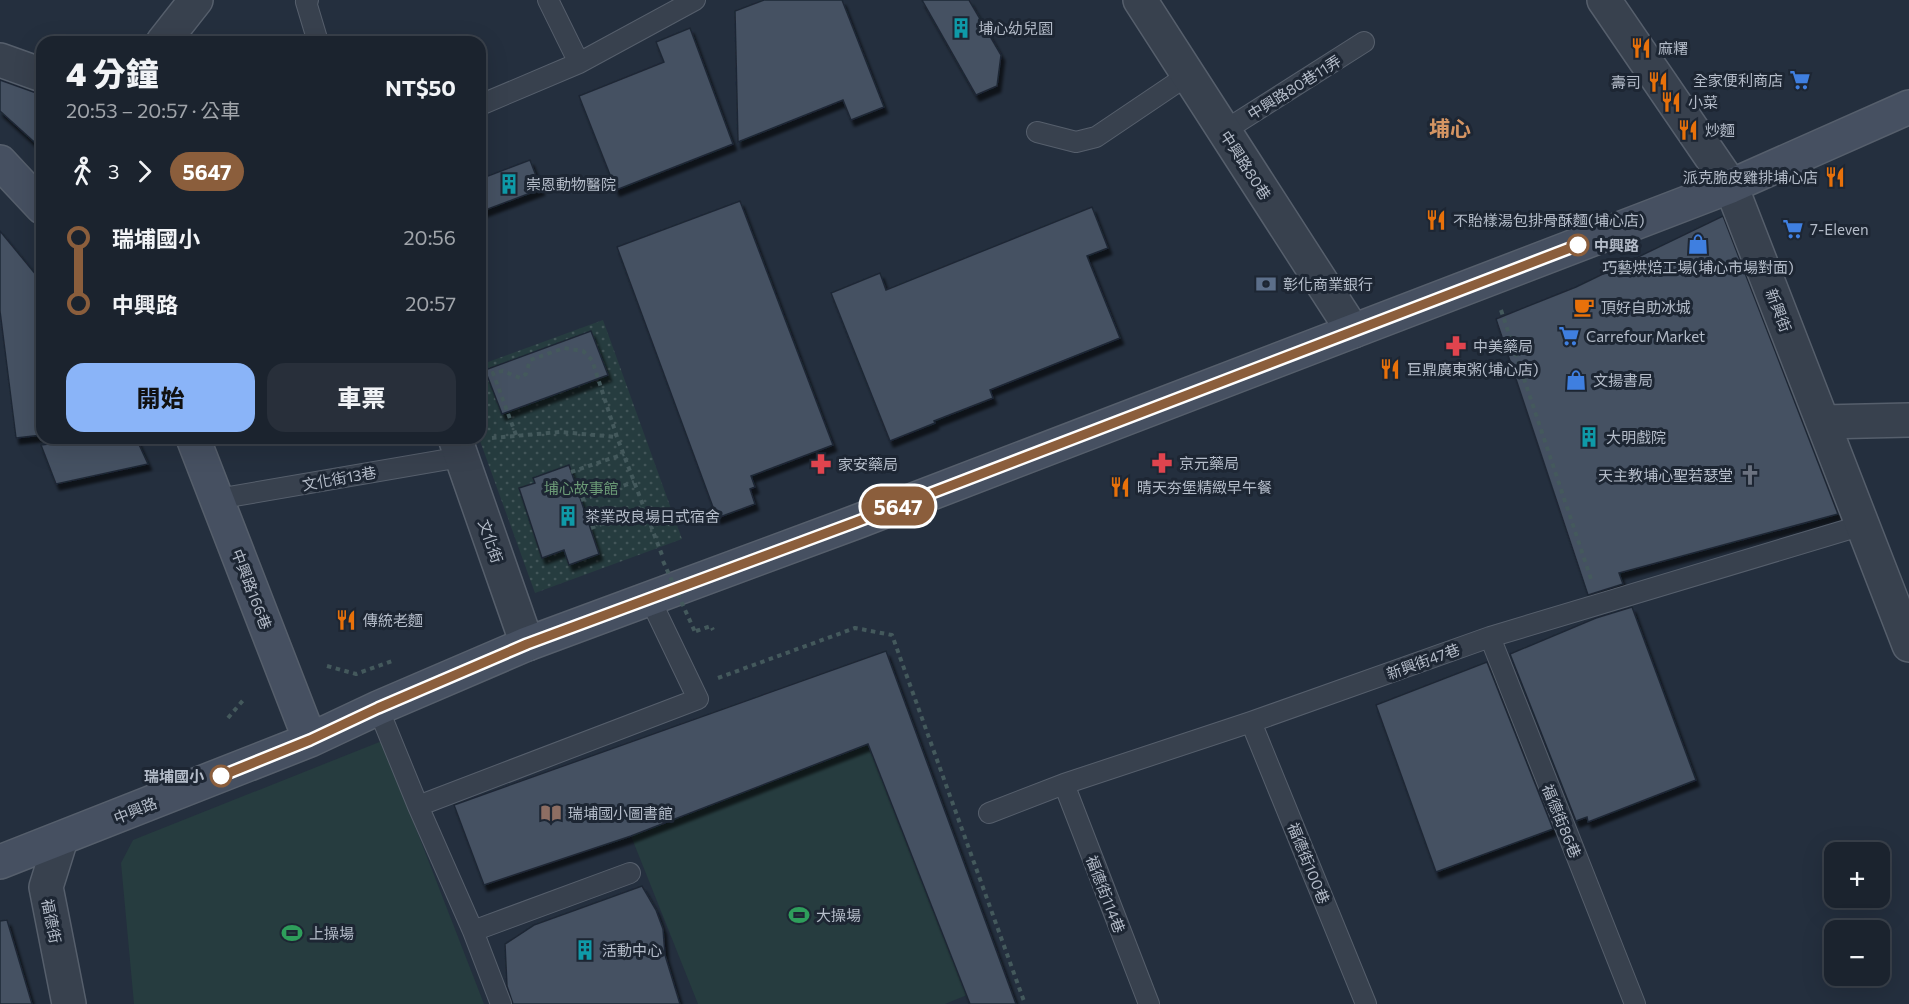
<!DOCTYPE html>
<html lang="zh-TW">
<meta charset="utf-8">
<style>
:root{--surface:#1b232e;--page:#282f3a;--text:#f1f3f6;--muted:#a0a4aa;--line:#39404a;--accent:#8ab4f8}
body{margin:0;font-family:Commissioner,"Noto Sans TC",sans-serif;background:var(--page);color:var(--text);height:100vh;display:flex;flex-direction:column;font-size:22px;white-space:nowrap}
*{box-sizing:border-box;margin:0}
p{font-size:20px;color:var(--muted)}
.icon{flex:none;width:33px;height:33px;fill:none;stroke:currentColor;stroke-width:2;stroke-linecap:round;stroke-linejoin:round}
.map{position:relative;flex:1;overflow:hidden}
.details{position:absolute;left:36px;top:36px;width:450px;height:408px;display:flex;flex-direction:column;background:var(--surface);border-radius:18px;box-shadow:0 6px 24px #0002,0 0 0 2px var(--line)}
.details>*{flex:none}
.badge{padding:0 12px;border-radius:20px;font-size:21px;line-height:39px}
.fabs{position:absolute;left:1824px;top:842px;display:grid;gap:12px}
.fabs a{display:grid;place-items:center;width:66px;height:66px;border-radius:12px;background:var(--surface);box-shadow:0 6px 24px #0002,0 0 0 2px var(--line);font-size:30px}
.map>.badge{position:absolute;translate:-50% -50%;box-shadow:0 0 0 3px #fff}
.legs{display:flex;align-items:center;gap:9px;height:66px;padding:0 30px;font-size:20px}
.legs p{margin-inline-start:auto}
.head{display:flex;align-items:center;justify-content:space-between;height:102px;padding:0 30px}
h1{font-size:33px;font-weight:800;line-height:45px}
.cta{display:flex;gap:12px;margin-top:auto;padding:12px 30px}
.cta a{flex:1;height:69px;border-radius:18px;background:var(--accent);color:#111;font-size:24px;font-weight:800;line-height:69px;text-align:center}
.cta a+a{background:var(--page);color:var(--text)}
ul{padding:0 30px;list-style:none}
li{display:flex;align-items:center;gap:21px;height:66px;font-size:22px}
li i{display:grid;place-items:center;width:9px;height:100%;margin:0 8px;background:currentColor}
li i::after{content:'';width:15px;height:15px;margin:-8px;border:4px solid;border-radius:50%;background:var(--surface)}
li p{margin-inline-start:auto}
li:first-child i{background:linear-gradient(#0000 50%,currentColor 0)}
li:last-child i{background:linear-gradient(currentColor 50%,#0000 0)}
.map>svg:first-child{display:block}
</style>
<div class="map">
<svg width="1909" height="1004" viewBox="0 0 1909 1004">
<defs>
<pattern id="grass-dots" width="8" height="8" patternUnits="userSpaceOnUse" patternTransform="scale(1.5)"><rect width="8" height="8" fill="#263c3f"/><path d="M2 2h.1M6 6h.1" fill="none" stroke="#435659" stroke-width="1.8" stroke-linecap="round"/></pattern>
<filter id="shadow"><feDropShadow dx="3.5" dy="6" stdDeviation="1.5" flood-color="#0009"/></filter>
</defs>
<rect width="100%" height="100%" fill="#242f3e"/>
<path fill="url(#grass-dots)" d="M 603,320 L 682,539 L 535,593 L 479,438 L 480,365 Z"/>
<path fill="#263c3f" d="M 382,741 L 484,1004 L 134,1004 L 121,863 L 133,840 Z
M 868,744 L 967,995 L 945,1004 L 698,1004 L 631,836 Z"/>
<path fill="#455162" stroke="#1f2835" stroke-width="1.5" filter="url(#shadow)" d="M 764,0 L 842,0 L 884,107 L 851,120 L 843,100 L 738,142 L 735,11 Z
M 922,0 L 969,0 L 1001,55 L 997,86 L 976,95 Z
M 690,28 L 733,144 L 616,190 L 579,96 L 664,62 L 656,42 Z
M 0,80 L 42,95 L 42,149 L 0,111 Z
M 530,160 L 541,189 L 480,212 L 480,179 Z
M 740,201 L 833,445 L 751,476 L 755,487 L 750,489 L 755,504 L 717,518 L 617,247 Z
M 1092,207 L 1108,248 L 1087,256 L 1120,338 L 990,390 L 993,398 L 934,421 L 935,423 L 890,441 L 831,293 L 880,273 L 886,290 Z
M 1723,216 L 1838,514 L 1619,573 L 1623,584 L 1588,595 L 1496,319 L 1576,287 Z
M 0,231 L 42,282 L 42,435 L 16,438 L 0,311 Z
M 591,331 L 608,375 L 502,414 L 485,370 Z
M 96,438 L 136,438 L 148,464 L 56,484 L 41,445 Z
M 569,465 L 599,554 L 569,565 L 564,550 L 542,558 L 519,488 L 535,483 L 533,478 Z
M 1632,607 L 1696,780 L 1588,822 L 1587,817 L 1576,821 L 1510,654 L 1596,618 Z
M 886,651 L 1016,1004 L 970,1004 L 868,744 L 631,836 L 484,885 L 454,805 Z
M 1487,662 L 1553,829 L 1436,872 L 1376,705 Z
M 642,886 L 656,910 L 663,929 L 665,955 L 680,1004 L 513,1004 L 507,986 L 505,944 L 534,925 Z
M 7,920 L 32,1004 L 0,1004 L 0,921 Z"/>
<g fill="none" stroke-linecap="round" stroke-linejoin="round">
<g stroke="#565f6c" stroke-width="22">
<path id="lane" d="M 308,0 L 306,2 L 318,42
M 548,0 L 579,63
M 480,105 L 579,63 L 695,0
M 1224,131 L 1364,42
M 1037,132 L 1076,142 L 1096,137 L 1188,75
M 217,499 L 461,457
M 1490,637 L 1635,1004
M 378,708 L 418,806 L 698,699 L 650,599
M 1251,722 L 1366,1004
M 1064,784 L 1149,1004
M 418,806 L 473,931 L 630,873
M 989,813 L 1064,784 L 1251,722 L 1490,637 L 1863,525
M 473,931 L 501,1004"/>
</g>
<g stroke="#565f6c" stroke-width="36">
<path id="street" d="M 1140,0 L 1353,331
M 1604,0 L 1731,186 L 1909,645
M 163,42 L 196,0
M 0,60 L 42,75
M 1823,422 L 1909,420
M 455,438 L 527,644
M 61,839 L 46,887 L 69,1004"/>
</g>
<g stroke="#565f6c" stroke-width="36">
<path id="secondary" d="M 0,162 L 42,207
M 193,438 L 310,740
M 0,862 L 310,740 L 378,708 L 527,644 L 856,522 L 1731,186 L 1909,107"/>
</g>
<path stroke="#44595c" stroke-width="4" stroke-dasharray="4.5 4.5" stroke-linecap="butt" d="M 1501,310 L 1591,579
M 516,435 L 493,373 L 503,371 L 520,378 L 526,374 L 530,360 L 564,348 L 583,351 L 592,360 L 617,437 L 662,555
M 492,438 L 560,432 L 617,437
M 571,472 L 624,454
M 581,500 L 634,482
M 591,528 L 644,509
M 696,631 L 711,626 L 713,630
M 327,666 L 356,674 L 395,660
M 718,678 L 855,628 L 892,635 L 1025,1004
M 228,718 L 245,698"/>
<use href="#lane" stroke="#38414e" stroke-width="20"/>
<use href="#street" stroke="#38414e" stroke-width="33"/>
<use href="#secondary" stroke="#465061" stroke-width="33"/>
<path stroke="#44595c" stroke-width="4" stroke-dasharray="4.5 4.5" stroke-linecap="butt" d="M 663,561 L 695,632"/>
</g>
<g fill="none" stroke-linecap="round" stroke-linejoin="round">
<g stroke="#fff" stroke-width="14">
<path id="line-1" d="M 221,776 L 310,740 L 378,708 L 527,644 L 856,522 L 1578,245"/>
</g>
<use href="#line-1" stroke="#8b5e3c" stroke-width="9"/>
</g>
<defs>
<g id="building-bare" transform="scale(1.62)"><path d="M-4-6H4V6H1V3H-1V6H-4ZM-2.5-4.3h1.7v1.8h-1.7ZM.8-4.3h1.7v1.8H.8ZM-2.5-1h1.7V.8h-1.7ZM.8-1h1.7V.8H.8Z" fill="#0f9aa8" stroke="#1d2633" stroke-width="2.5" paint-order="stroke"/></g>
<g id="restaurant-bare" transform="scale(1.62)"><path d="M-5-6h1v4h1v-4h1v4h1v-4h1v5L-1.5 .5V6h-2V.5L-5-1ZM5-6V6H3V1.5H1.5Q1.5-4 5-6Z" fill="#e8710a" stroke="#1d2633" stroke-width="2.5" paint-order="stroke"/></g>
<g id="supermarket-bare" transform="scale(1.62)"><path d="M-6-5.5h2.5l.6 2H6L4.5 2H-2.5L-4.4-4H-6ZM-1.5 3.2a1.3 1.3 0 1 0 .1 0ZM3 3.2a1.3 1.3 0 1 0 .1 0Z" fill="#3f7fe0" stroke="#1d2633" stroke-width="2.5" paint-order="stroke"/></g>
<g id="shop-bare" transform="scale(1.62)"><path d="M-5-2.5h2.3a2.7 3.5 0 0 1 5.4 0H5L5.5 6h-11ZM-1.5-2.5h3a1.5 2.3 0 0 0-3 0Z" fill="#3f7fe0" stroke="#1d2633" stroke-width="2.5" paint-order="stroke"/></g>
<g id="bank-bare" transform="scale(1.62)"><path d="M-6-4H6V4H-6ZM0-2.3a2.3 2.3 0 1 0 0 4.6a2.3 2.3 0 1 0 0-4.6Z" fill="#5c6f8a" stroke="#1d2633" stroke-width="2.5" paint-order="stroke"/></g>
<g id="cafe-bare" transform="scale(1.62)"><path d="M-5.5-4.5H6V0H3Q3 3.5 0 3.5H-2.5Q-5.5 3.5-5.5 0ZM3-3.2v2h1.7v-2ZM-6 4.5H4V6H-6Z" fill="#e8710a" stroke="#1d2633" stroke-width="2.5" paint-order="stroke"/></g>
<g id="pharmacy-bare" transform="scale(1.62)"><path d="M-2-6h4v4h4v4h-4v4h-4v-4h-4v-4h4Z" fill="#e0444e" stroke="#1d2633" stroke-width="2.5" paint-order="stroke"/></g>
<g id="church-bare" transform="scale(1.62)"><path d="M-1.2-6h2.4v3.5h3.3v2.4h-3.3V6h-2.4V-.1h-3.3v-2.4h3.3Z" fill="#6b7280" stroke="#1d2633" stroke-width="2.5" paint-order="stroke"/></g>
<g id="library-bare" transform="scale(1.62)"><path d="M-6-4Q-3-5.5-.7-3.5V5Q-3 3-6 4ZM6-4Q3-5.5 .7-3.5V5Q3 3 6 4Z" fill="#8d6e63" stroke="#1d2633" stroke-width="2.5" paint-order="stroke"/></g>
<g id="stadium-bare" transform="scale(1.62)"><path d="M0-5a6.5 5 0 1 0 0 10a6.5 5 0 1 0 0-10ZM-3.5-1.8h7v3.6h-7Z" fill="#2e9e5b" stroke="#1d2633" stroke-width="2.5" paint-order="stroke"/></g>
</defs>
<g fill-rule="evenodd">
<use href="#building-bare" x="961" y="28"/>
<use href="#restaurant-bare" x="1641" y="48"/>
<use href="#supermarket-bare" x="1800" y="80"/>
<use href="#restaurant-bare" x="1658" y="82"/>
<use href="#restaurant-bare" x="1671" y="102"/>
<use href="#restaurant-bare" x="1688" y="130"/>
<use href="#restaurant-bare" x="1835" y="177"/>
<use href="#building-bare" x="509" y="184"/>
<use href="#restaurant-bare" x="1436" y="220"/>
<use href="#supermarket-bare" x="1793" y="229"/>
<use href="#shop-bare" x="1698" y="244"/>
<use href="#bank-bare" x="1266" y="284"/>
<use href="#cafe-bare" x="1584" y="307"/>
<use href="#supermarket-bare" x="1569" y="336"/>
<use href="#pharmacy-bare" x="1456" y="346"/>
<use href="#restaurant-bare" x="1390" y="369"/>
<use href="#shop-bare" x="1576" y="380"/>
<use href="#building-bare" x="1589" y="437"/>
<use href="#pharmacy-bare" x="1162" y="463"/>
<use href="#pharmacy-bare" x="821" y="464"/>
<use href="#church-bare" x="1750" y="475"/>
<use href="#restaurant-bare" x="1120" y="487"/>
<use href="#building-bare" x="568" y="516"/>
<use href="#restaurant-bare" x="346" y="620"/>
<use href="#library-bare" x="551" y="813"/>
<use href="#stadium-bare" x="799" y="915"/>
<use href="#stadium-bare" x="292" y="933"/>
<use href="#building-bare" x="585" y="950"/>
</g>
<g fill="#fff" stroke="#8b5e3c" stroke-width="3">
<circle cx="1578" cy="245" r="10"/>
<circle cx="221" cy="776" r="10"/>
</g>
<g text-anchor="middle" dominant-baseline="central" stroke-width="6" stroke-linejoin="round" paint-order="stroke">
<g font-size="15" fill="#b4bcc9" stroke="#1d2633" text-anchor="start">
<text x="978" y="28">埔心幼兒園</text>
<text x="1658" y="48">麻糬</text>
<text x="1783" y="80" text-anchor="end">全家便利商店</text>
<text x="1641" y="82" text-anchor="end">壽司</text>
<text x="1688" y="102">小菜</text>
<text x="1705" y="130">炒麵</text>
<text x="1818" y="177" text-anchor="end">派克脆皮雞排埔心店</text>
<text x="526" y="184">崇恩動物醫院</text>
<text x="1453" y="220">不貽樣湯包排骨酥麵(埔心店)</text>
<text x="1810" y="229">7-Eleven</text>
<text x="1698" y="267" text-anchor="middle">巧藝烘焙工場(埔心市場對面)</text>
<text x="1283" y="284">彰化商業銀行</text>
<text x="1601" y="307">頂好自助冰城</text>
<text x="1586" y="336">Carrefour Market</text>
<text x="1473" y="346">中美藥局</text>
<text x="1407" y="369">巨鼎廣東粥(埔心店)</text>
<text x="1593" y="380">文揚書局</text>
<text x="1606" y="437">大明戲院</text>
<text x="1179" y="463">京元藥局</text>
<text x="838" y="464">家安藥局</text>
<text x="1733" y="475" text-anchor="end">天主教埔心聖若瑟堂</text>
<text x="1137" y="487">晴天夯堡精緻早午餐</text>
<text x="585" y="516">茶業改良場日式宿舍</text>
<text x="363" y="620">傳統老麵</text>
<text x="568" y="813">瑞埔國小圖書館</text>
<text x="816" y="915">大操場</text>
<text x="309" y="933">上操場</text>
<text x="602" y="950">活動中心</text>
</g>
<g font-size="15" fill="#b4bcc9" stroke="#1d2633">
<text transform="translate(1294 87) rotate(-32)">中興路80巷11弄</text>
<text transform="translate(1246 165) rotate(57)">中興路80巷</text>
<text transform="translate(1779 310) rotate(69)">新興街</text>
<text transform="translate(339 478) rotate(-10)">文化街13巷</text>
<text transform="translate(491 541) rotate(71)">文化街</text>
<text transform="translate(252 589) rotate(69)">中興路166巷</text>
<text transform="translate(1423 661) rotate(-20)">新興街47巷</text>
<text transform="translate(135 810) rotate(-22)">中興路</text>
<text transform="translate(1562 821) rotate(68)">福德街86巷</text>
<text transform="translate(1309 863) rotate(68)">福德街100巷</text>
<text transform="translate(1106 894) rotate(69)">福德街114巷</text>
<text transform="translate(52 921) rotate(79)">福德街</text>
</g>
<g font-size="15" font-weight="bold" fill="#b4bcc9" stroke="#1d2633" text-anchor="start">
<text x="1594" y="245">中興路</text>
<text x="204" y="776" text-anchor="end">瑞埔國小</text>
</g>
<g font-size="15" fill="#6b9a76" stroke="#1d2633">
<text x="581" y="488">埔心故事館</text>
</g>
<g font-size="21" font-weight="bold" fill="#d59563" stroke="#1d2633">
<text x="1450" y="127">埔心</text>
</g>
</g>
</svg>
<div class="fabs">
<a>+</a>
<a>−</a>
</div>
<b class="badge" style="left:898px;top:506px;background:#8b5e3c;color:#fff">5647</b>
<section class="details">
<div class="head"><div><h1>4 分鐘</h1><p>20:53 – 20:57 · 公車</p></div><b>NT$50</b></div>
<div class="legs"><svg class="icon" aria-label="walk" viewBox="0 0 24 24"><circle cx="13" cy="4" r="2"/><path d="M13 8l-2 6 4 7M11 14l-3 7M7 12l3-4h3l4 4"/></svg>3<svg class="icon" aria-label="forward" viewBox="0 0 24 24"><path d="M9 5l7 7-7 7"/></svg><b class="badge" style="background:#8b5e3c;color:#fff">5647</b></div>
<ul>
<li><i style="color:#8b5e3c"></i><b>瑞埔國小</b><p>20:56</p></li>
<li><i style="color:#8b5e3c"></i><b>中興路</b><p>20:57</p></li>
</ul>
<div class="cta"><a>開始</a><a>車票</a></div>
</section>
</div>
